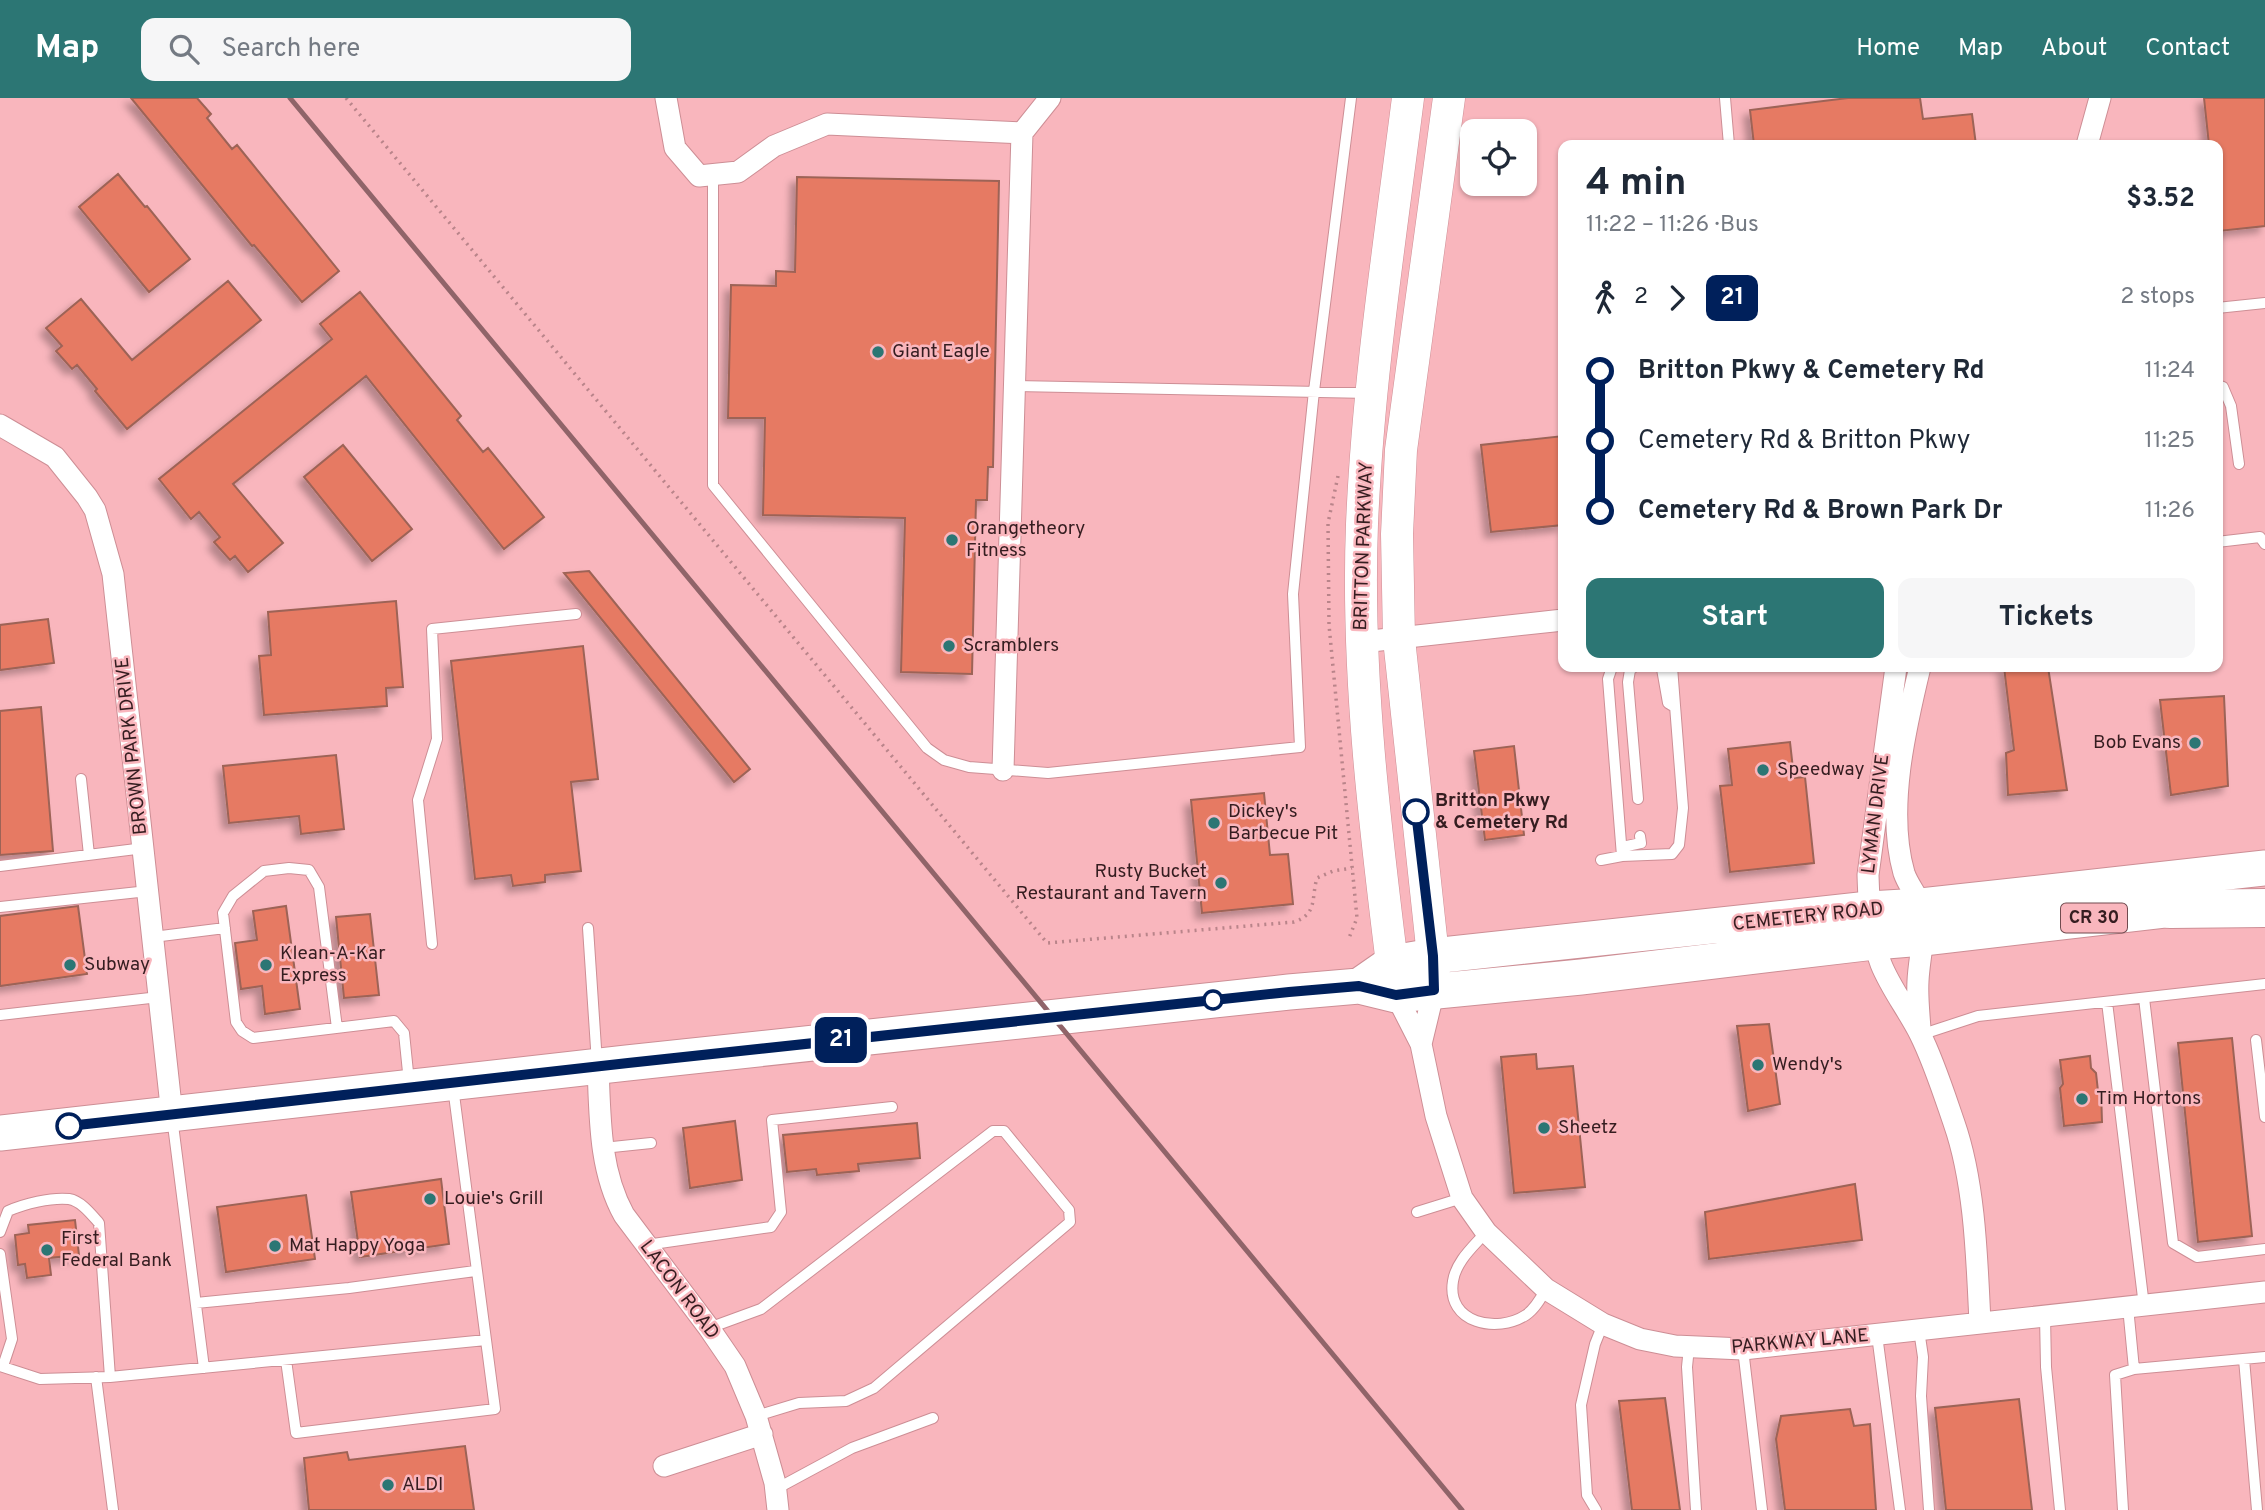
<!DOCTYPE html>
<meta charset="utf-8">
<style>
:root{--surface:#fff;--page:#f6f6f7;--text:#1f2937;--muted:#747a83;--accent:#2c7674}
body{margin:0;font-family:Overpass,sans-serif;background:var(--page);color:var(--text);height:100vh;display:flex;flex-direction:column;font-size:26px;white-space:nowrap}
*{box-sizing:border-box;margin:0}
p{font-size:23px;color:var(--muted)}
.icon{flex:none;width:38px;height:38px;fill:none;stroke:currentColor;stroke-width:2;stroke-linecap:round;stroke-linejoin:round}
.map{position:relative;flex:1;overflow:hidden}
.panel{position:absolute;left:1558px;top:42px;width:665px;height:532px;display:flex;flex-direction:column;background:var(--surface);border-radius:14px;box-shadow:0 2px 5px #0004}
.panel>*{flex:none}
.badge{padding:0 14px;border-radius:10px;font-size:24px;line-height:46px}
.fabs{position:absolute;left:1460px;top:21px;display:grid;gap:14px}
.fabs a{display:grid;place-items:center;width:77px;height:77px;border-radius:14px;background:var(--surface);box-shadow:0 2px 5px #0004;font-size:35px}
.map>.badge{position:absolute;translate:-50% -50%;box-shadow:0 0 0 4px #fff}
.legs{display:flex;align-items:center;gap:10px;height:77px;padding:0 28px;font-size:23px}
.legs p{margin-inline-start:auto}
.head{display:flex;align-items:center;justify-content:space-between;height:119px;padding:0 28px}
h1{font-size:38px;font-weight:700;line-height:52px}
.button{display:flex;gap:14px;margin-top:auto;padding:14px 28px}
.button a{flex:1;height:80px;border-radius:14px;background:var(--accent);color:#fff;font-size:28px;font-weight:700;line-height:80px;text-align:center}
.button a+a{background:var(--page);color:var(--text)}
ul{padding:0 28px;list-style:none}
li{display:flex;align-items:center;gap:24px;height:70px;font-size:26px}
li i{display:grid;place-items:center;width:10px;height:100%;margin:0 9px;background:currentColor}
li i::after{content:'';width:18px;height:18px;margin:-9px;border:5px solid;border-radius:50%;background:var(--surface)}
li p{margin-inline-start:auto}
li:first-child i{background:linear-gradient(#0000 50%,currentColor 0)}
li:last-child i{background:linear-gradient(currentColor 50%,#0000 0)}
header{display:flex;align-items:center;gap:42px;box-sizing:border-box;height:98px;padding:0 35px;background:var(--accent);color:#fff}
header strong{font-size:33px}
nav{display:flex;gap:38px;margin-inline-start:auto;font-size:24px}
.search{width:490px;height:63px;background:var(--page);display:flex;align-items:center;gap:18px;box-sizing:border-box;padding:0 24px;border-radius:14px;color:var(--muted);font-size:26px}
.map>svg:first-child{display:block}
</style>
<header>
<strong>Map</strong>
<div class="search"><svg class="icon" aria-label="search" viewBox="0 0 24 24"><circle cx="10" cy="10" r="6"/><path d="M15 15l6 6"/></svg>Search here</div>
<nav><a>Home</a><a>Map</a><a>About</a><a>Contact</a></nav>
</header>
<div class="map">
<svg width="2265" height="1412" viewBox="0 0 2265 1412">
<defs>
<filter id="shadow"><feDropShadow dx="-6" dy="6" stdDeviation="3.5" flood-color="#0004"/></filter>
</defs>
<rect width="100%" height="100%" fill="#f9b6bd"/>
<path fill="#e67a64" stroke="#9d6357" stroke-width="2" filter="url(#shadow)" d="M 131,0 L 197,0 L 211,16 L 207,20 L 232,51 L 237,47 L 339,173 L 302,204 L 254,147 L 252,148 Z
M 1848,0 L 1920,0 L 1923,21 L 1972,16 L 1976,47 L 1754,47 L 1750,12 Z
M 2204,0 L 2265,0 L 2265,128 L 2219,133 L 2217,47 L 2209,47 Z
M 118,76 L 145,109 L 147,108 L 190,161 L 149,194 L 79,109 Z
M 797,79 L 999,83 L 993,369 L 988,369 L 987,402 L 976,402 L 972,576 L 901,574 L 905,420 L 763,417 L 765,320 L 728,320 L 731,187 L 776,188 L 776,173 L 795,174 Z
M 228,183 L 261,222 L 127,331 L 95,293 L 97,291 L 77,267 L 72,271 L 56,253 L 62,248 L 46,230 L 81,201 L 132,262 Z
M 360,194 L 461,318 L 457,322 L 483,354 L 488,350 L 544,419 L 504,451 L 366,278 L 233,386 L 283,445 L 248,474 L 235,458 L 230,462 L 214,444 L 220,439 L 199,414 L 191,421 L 159,381 L 332,241 L 320,226 Z
M 1563,338 L 1563,427 L 1491,434 L 1481,347 Z
M 343,347 L 412,431 L 372,463 L 304,379 Z
M 589,473 L 750,671 L 734,684 L 564,475 Z
M 396,503 L 403,589 L 386,590 L 387,608 L 264,617 L 259,558 L 271,557 L 268,514 Z
M 48,521 L 54,565 L 0,572 L 0,527 Z
M 583,548 L 598,681 L 571,684 L 581,773 L 545,777 L 545,784 L 513,788 L 511,777 L 475,781 L 451,563 Z
M 2004,569 L 2048,569 L 2067,692 L 2008,697 L 2006,655 L 2014,652 Z
M 2224,598 L 2228,688 L 2171,697 L 2160,602 Z
M 41,609 L 53,753 L 0,757 L 0,613 Z
M 1790,644 L 1794,680 L 1805,679 L 1814,765 L 1730,774 L 1720,688 L 1732,687 L 1728,651 Z
M 1514,648 L 1524,737 L 1485,742 L 1474,653 Z
M 336,657 L 344,731 L 301,736 L 299,718 L 229,725 L 223,668 Z
M 1264,695 L 1270,757 L 1288,756 L 1293,806 L 1202,815 L 1191,702 Z
M 78,808 L 87,876 L 0,888 L 0,818 Z
M 286,808 L 300,911 L 265,916 L 262,888 L 241,891 L 235,845 L 257,842 L 253,813 Z
M 370,816 L 379,897 L 344,900 L 336,819 Z
M 1769,926 L 1780,1006 L 1748,1013 L 1737,928 Z
M 2232,940 L 2252,1138 L 2198,1144 L 2178,945 Z
M 1536,956 L 1537,971 L 1573,968 L 1585,1089 L 1514,1095 L 1501,959 Z
M 2090,958 L 2091,970 L 2096,975 L 2098,993 L 2101,993 L 2102,1024 L 2064,1028 L 2060,990 L 2063,986 L 2060,962 Z
M 735,1023 L 742,1082 L 690,1090 L 683,1030 Z
M 917,1025 L 920,1060 L 858,1066 L 859,1073 L 817,1077 L 816,1071 L 787,1074 L 783,1037 Z
M 441,1081 L 449,1146 L 360,1159 L 351,1094 Z
M 1855,1086 L 1862,1142 L 1709,1161 L 1705,1114 Z
M 306,1097 L 315,1161 L 226,1174 L 217,1109 Z
M 75,1122 L 79,1157 L 49,1160 L 51,1177 L 27,1180 L 25,1166 L 18,1167 L 15,1137 L 29,1135 L 28,1127 Z
M 1665,1300 L 1680,1412 L 1632,1412 L 1619,1303 Z
M 2019,1301 L 2032,1412 L 1946,1412 L 1935,1310 Z
M 1850,1311 L 1854,1328 L 1870,1326 L 1876,1412 L 1785,1412 L 1776,1341 L 1781,1318 Z
M 465,1348 L 474,1412 L 309,1412 L 304,1360 L 347,1354 L 349,1362 Z"/>
<g fill="none" stroke-linecap="round" stroke-linejoin="round">
<g stroke="#cd8e95" stroke-width="12">
<path id="lane" d="M 1725,0 L 1729,47
M 713,77 L 713,387 L 927,650 L 944,662 L 969,669 L 1048,675 L 1300,649 L 1293,496 L 1314,293 L 1351,0
M 2217,210 L 2265,205
M 2217,287 L 2223,289 L 2231,308 L 2239,366
M 1015,288 L 1369,295
M 2217,444 L 2260,439 L 2265,446
M 1612,569 L 1608,581 L 1622,758
M 1634,569 L 1630,572 L 1628,584 L 1638,701
M 1660,569 L 1662,571 L 1668,605 L 1673,608
M 81,681 L 89,757
M 1622,749 L 1641,745 L 1640,738
M 1601,762 L 1622,758 L 1672,756 L 1679,747 L 1683,710 L 1672,569
M 0,768 L 144,750
M 0,809 L 148,793
M 588,830 L 597,965
M 153,839 L 225,830
M 432,846 L 418,702 L 437,641 L 432,531 L 576,516
M 2144,900 L 2173,1145 L 2197,1159 L 2265,1151
M 2107,904 L 2144,1208
M 0,917 L 159,899
M 337,930 L 319,789 L 309,772 L 289,770 L 264,773 L 233,798 L 223,815 L 236,924 L 242,933 L 253,940 L 394,923 L 404,935 L 409,984
M 1920,937 L 1978,918 L 2265,886
M 2256,942 L 2265,1019
M 172,1019 L 204,1270
M 603,1050 L 651,1045
M 1417,1114 L 1462,1100
M 0,1134 L 8,1113 C 24,1106 51,1099 69,1101 C 81,1103 91,1116 99,1125 L 110,1279
M 1486,1134 C 1474,1148 1456,1163 1453,1183 C 1446,1225 1497,1236 1526,1217 C 1535,1211 1541,1200 1546,1191
M 646,1147 L 771,1129 L 781,1114 L 772,1022 L 892,1009
M 0,1156 L 12,1241 L 3,1268
M 196,1205 L 349,1190 L 475,1173
M 2045,1218 L 2046,1269 L 2060,1412
M 709,1230 L 761,1211 L 993,1033 L 1004,1033 L 1069,1112 L 1070,1124 L 874,1290 L 846,1303 L 799,1305 L 756,1318
M 1919,1232 L 1923,1259 L 1921,1298 L 1929,1412
M 1877,1237 L 1900,1412
M 1689,1249 L 1687,1269 L 1696,1412
M 1743,1251 L 1762,1412
M 2244,1261 L 2257,1412
M 286,1262 L 296,1335 L 495,1311 L 453,989
M 0,1268 L 40,1281 L 110,1279 L 486,1242
M 2134,1271 L 2265,1259
M 96,1279 L 113,1412
M 776,1391 L 852,1350 L 933,1320
M 1596,1412 L 1587,1397 L 1581,1307 L 1595,1246 L 1603,1226
M 2123,1412 L 2115,1277 L 2134,1271 L 2128,1209"/>
</g>
<g stroke="#cd8e95" stroke-width="23">
<path id="street" d="M 666,0 L 675,50 L 699,78 L 738,74 L 774,48 L 827,26 L 1022,35
M 2087,47 L 2100,0
M 0,327 L 55,359 L 87,399 L 95,412 L 113,476 L 172,1017
M 1362,544 L 1563,522
M 1896,569 L 1868,777 C 1869,808 1870,837 1881,866 C 1891,891 1908,912 1920,936 C 1934,964 1944,996 1954,1025 C 1975,1085 1977,1162 1980,1225
M 1920,569 C 1905,631 1886,712 1904,775 C 1908,787 1917,797 1921,808 C 1927,833 1919,859 1918,883 C 1917,899 1919,915 1920,931
M 1003,672 L 1022,35 L 1050,0
M 1396,897 L 1421,946 L 1436,1018 L 1462,1100 L 1486,1134 L 1546,1191 L 1603,1226 L 1640,1241 L 1675,1248 L 1743,1251 L 2265,1194
M 1421,946 L 1434,892
M 598,968 C 600,1018 599,1072 624,1117 L 709,1230 L 735,1268 L 756,1318 L 775,1385 L 778,1412
M 664,1368 L 762,1336"/>
</g>
<g stroke="#cd8e95" stroke-width="33">
<path id="secondary" d="M 1434,884 L 1433,858 L 1399,541 L 1397,436 L 1401,352 L 1449,0
M 1395,890 C 1376,737 1356,581 1362,426 C 1368,283 1390,142 1408,0"/>
</g>
<g stroke="#cd8e95" stroke-width="37">
<path id="primary" d="M 1359,888 L 1392,865 L 1433,858 L 1869,811 L 1921,808 L 2265,770
M 0,1035 L 627,965 L 1289,894 L 1359,888 L 1396,897 L 1581,879 L 1874,844 L 1923,840 L 2199,808"/>
</g>
<g stroke="#cd8e95" stroke-width="40">
<path id="highway" d="M 2170,811 L 2265,810"/>
</g>
<path stroke="#b9848a" stroke-width="3.5" stroke-dasharray="2 5" stroke-linecap="butt" d="M 346,0 L 1047,845 L 1294,824 C 1318,816 1311,800 1317,780 L 1333,773 L 1352,770
M 1338,378 L 1328,425 L 1329,527 L 1357,820 L 1349,840"/>
<use href="#lane" stroke="#fff" stroke-width="10"/>
<use href="#street" stroke="#fff" stroke-width="21"/>
<use href="#secondary" stroke="#fff" stroke-width="32"/>
<use href="#primary" stroke="#fff" stroke-width="35"/>
<use href="#highway" stroke="#fff" stroke-width="38"/>
<path stroke="#906469" stroke-width="5" d="M 290,0 L 1462,1412"/>
</g>
<g fill="none" stroke-linecap="round" stroke-linejoin="round">
<g stroke="#fff" stroke-width="16">
<path id="line-1" d="M 69,1028 L 628,965 L 1289,894 L 1359,888 L 1396,897 L 1434,892 L 1433,858 L 1416,714"/>
</g>
<use href="#line-1" stroke="#00205b" stroke-width="10"/>
</g>
<g fill="#2c7674" stroke="#f9b6bd" stroke-width="2.5">
<circle cx="878" cy="254" r="7"/>
<circle cx="952" cy="442" r="7"/>
<circle cx="949" cy="548" r="7"/>
<circle cx="2195" cy="645" r="7"/>
<circle cx="1763" cy="672" r="7"/>
<circle cx="1214" cy="725" r="7"/>
<circle cx="1221" cy="785" r="7"/>
<circle cx="70" cy="867" r="7"/>
<circle cx="266" cy="867" r="7"/>
<circle cx="1758" cy="967" r="7"/>
<circle cx="2082" cy="1001" r="7"/>
<circle cx="1544" cy="1030" r="7"/>
<circle cx="430" cy="1101" r="7"/>
<circle cx="275" cy="1148" r="7"/>
<circle cx="47" cy="1152" r="7"/>
<circle cx="388" cy="1387" r="7"/>
</g>
<g fill="#fff" stroke="#00205b" stroke-width="3.5">
<circle cx="1416" cy="714" r="12"/>
<circle cx="1213" cy="902" r="9"/>
<circle cx="69" cy="1028" r="12"/>
</g>
<g text-anchor="middle" dominant-baseline="central" stroke-width="5" stroke-linejoin="round" paint-order="stroke">
<rect fill="#f9b6bd" stroke="#704b4f" stroke-width="2" x="2061" y="805.5" width="66" height="29" rx="5"/>
<g font-size="18" font-weight="bold" fill="#351d20">
<text x="2094" y="820">CR 30</text>
</g>
<g font-size="19" fill="#351d20" stroke="#f9b6bd" text-anchor="start">
<text x="892" y="254">Giant Eagle</text>
<text x="966" y="431">Orangetheory<tspan x="966" dy="22">Fitness</tspan></text>
<text x="963" y="548">Scramblers</text>
<text x="2181" y="645" text-anchor="end">Bob Evans</text>
<text x="1777" y="672">Speedway</text>
<text x="1228" y="714">Dickey's<tspan x="1228" dy="22">Barbecue Pit</tspan></text>
<text x="1207" y="774" text-anchor="end">Rusty Bucket<tspan x="1207" dy="22">Restaurant and Tavern</tspan></text>
<text x="280" y="856">Klean-A-Kar<tspan x="280" dy="22">Express</tspan></text>
<text x="84" y="867">Subway</text>
<text x="1772" y="967">Wendy's</text>
<text x="2096" y="1001">Tim Hortons</text>
<text x="1558" y="1030">Sheetz</text>
<text x="444" y="1101">Louie's Grill</text>
<text x="61" y="1141">First<tspan x="61" dy="22">Federal Bank</tspan></text>
<text x="289" y="1148">Mat Happy Yoga</text>
<text x="402" y="1387">ALDI</text>
</g>
<g font-size="19" fill="#351d20" stroke="#f9b6bd">
<text transform="translate(1364 448) rotate(-88)">BRITTON PARKWAY</text>
<text transform="translate(132 648) rotate(-96)">BROWN PARK DRIVE</text>
<text transform="translate(1876 716) rotate(-83)">LYMAN DRIVE</text>
<text transform="translate(1808 819) rotate(-6)">CEMETERY ROAD</text>
<text transform="translate(679 1192) rotate(53)">LACON ROAD</text>
<text transform="translate(1800 1244) rotate(-5)">PARKWAY LANE</text>
</g>
<g font-size="19" font-weight="bold" fill="#351d20" stroke="#f9b6bd" text-anchor="start">
<text x="1435" y="703">Britton Pkwy<tspan x="1435" dy="22">&amp; Cemetery Rd</tspan></text>
</g>
</g>
</svg>
<div class="fabs">
<a><svg class="icon" aria-label="locate" viewBox="0 0 24 24"><circle cx="12" cy="12" r="6"/><path d="M12 2v4M12 18v4M2 12h4M18 12h4"/></svg></a>
</div>
<b class="badge" style="left:841px;top:942px;background:#00205b;color:#fff">21</b>
<section class="panel">
<div class="head"><div><h1>4 min</h1><p>11:22 – 11:26 · Bus</p></div><b>$3.52</b></div>
<div class="legs"><svg class="icon" aria-label="walk" viewBox="0 0 24 24"><circle cx="13" cy="4" r="2"/><path d="M13 8l-2 6 4 7M11 14l-3 7M7 12l3-4h3l4 4"/></svg>2<svg class="icon" aria-label="forward" viewBox="0 0 24 24"><path d="M9 5l7 7-7 7"/></svg><b class="badge" style="background:#00205b;color:#fff">21</b><p>2 stops</p></div>
<ul>
<li><i style="color:#00205b"></i><b>Britton Pkwy &amp; Cemetery Rd</b><p>11:24</p></li>
<li><i style="color:#00205b"></i><span>Cemetery Rd &amp; Britton Pkwy</span><p>11:25</p></li>
<li><i style="color:#00205b"></i><b>Cemetery Rd &amp; Brown Park Dr</b><p>11:26</p></li>
</ul>
<div class="button"><a>Start</a><a>Tickets</a></div>
</section>
</div>
